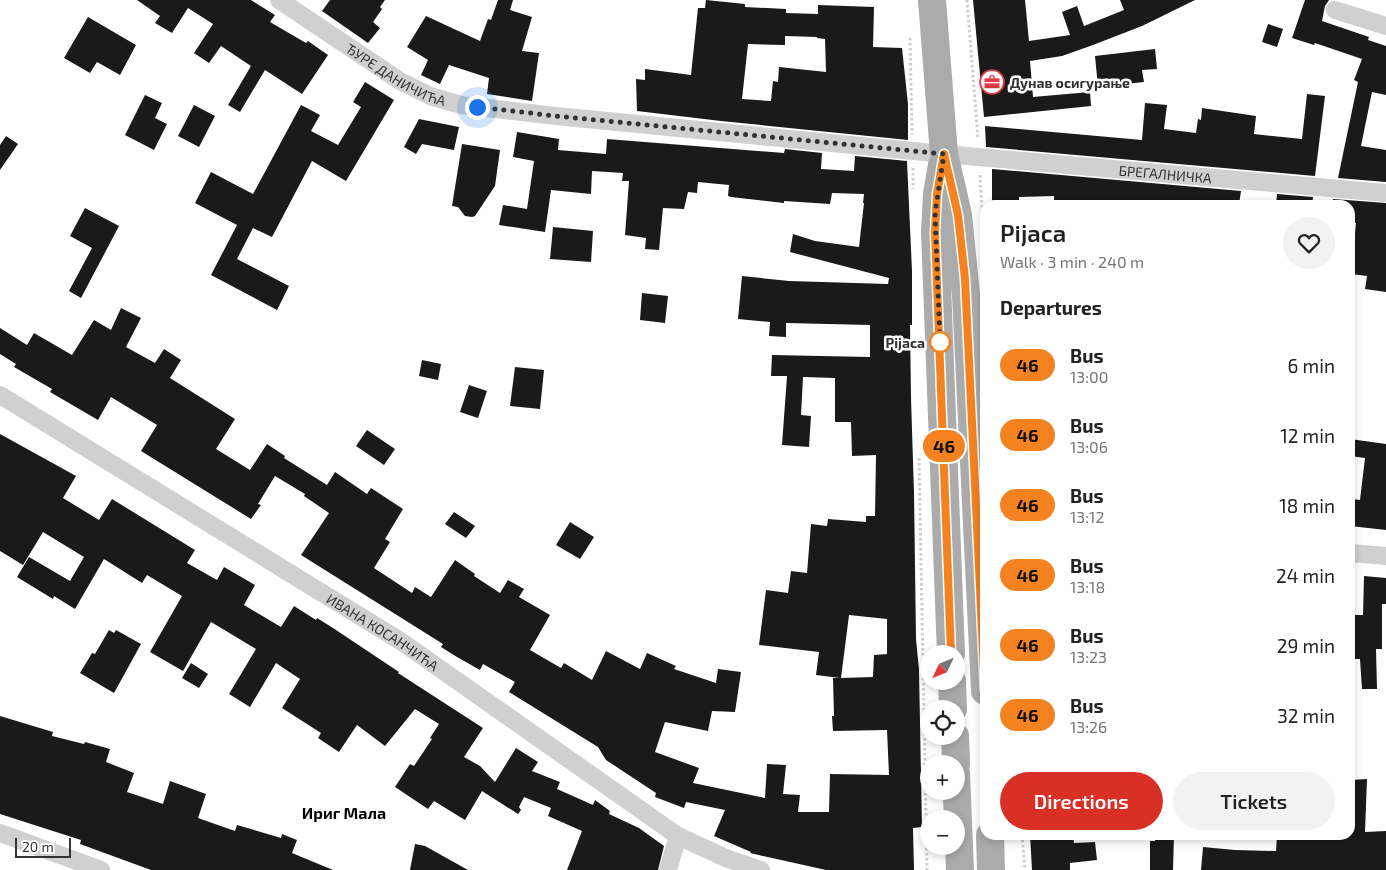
<!DOCTYPE html>
<meta charset="utf-8">
<style>
:root{--surface:#fff;--page:#f2f2f2;--text:#222;--muted:#767676;--accent:#d93025}
body{margin:0;font-family:"Exo 2",sans-serif;background:var(--page);color:var(--text);height:100vh;display:flex;flex-direction:column;font-size:19px;white-space:nowrap}
*{box-sizing:border-box;margin:0}
p{font-size:16px;color:var(--muted)}
.icon{flex:none;width:28px;height:28px;fill:none;stroke:currentColor;stroke-width:2;stroke-linecap:round;stroke-linejoin:round}
.map{position:relative;flex:1;overflow:hidden}
.panel{position:absolute;left:980px;top:200px;width:375px;height:640px;display:flex;flex-direction:column;background:var(--surface);border-radius:15px;box-shadow:0 2px 8px #0003}
.panel>*{flex:none}
.badge{padding:0 10px;border-radius:16px;font-size:18px;line-height:32px}
.needle{width:32px;rotate:227deg}
.buttons{position:absolute;left:920px;top:645px;display:grid;gap:10px}
.buttons a{display:grid;place-items:center;width:45px;height:45px;border-radius:50%;background:var(--surface);box-shadow:0 2px 8px #0003;font-size:25px}
.scale{position:absolute;left:15px;bottom:12px;width:56px;box-sizing:border-box;padding-left:5px;border:2px solid #333;border-top:0;font-size:14px;line-height:18px;white-space:nowrap;color:#333;-webkit-text-stroke:4px #fff;paint-order:stroke}
.you{position:absolute;width:25px;height:25px;margin:-12px;border:4px solid #fff;border-radius:50%;background:#1a73e8;box-shadow:0 0 0 8px #1a73e833}
.map>.badge{position:absolute;translate:-50% -50%;box-shadow:0 0 0 2px #fff}
h2{padding:0 20px;font-size:19px;line-height:45px}
.round{display:grid;place-items:center;flex:none;width:52px;height:52px;border-radius:26px;background:var(--page)}
.summary{display:flex;align-items:center;justify-content:space-between;height:85px;padding:0 20px}
h1{font-size:24px;font-weight:600;line-height:38px}
.action{display:flex;gap:10px;margin-top:auto;padding:10px 20px}
.action a{flex:1;height:58px;border-radius:30px;background:var(--accent);color:#fff;font-size:20px;font-weight:600;line-height:58px;text-align:center}
.action a+a{background:var(--page);color:var(--text)}
ul{padding:0;list-style:none}
li{display:flex;align-items:center;gap:15px;height:70px;padding:0 20px}
li div{flex:1}
li b{display:block;font-size:19px}
li em{font-style:normal}
li .badge{min-width:55px;font-weight:700;text-align:center}
.map>svg:first-child{display:block}
</style>
<div class="map">
<svg width="1386" height="870" viewBox="0 0 1386 870">
<rect width="100%" height="100%" fill="#fff"/>
<path fill="#1a1a1a" fill-rule="evenodd" d="M 137,0 L 251,0 L 275,15 L 270,22 L 306,43 L 308,41 L 328,55 L 302,94 L 265,70 L 240,112 L 228,105 L 251,66 L 221,46 L 209,63 L 194,53 L 213,24 L 188,8 L 172,33 L 155,23 L 160,16 Z
M 330,0 L 385,0 L 380,7 L 382,9 L 373,22 L 380,28 L 368,43 L 322,11 Z
M 498,0 L 513,0 L 510,10 L 532,17 L 522,51 L 539,53 L 532,101 L 487,94 L 489,78 L 449,65 L 440,84 L 421,75 L 428,60 L 407,47 L 426,16 L 480,41 L 488,19 L 491,20 Z
M 706,0 L 745,4 L 745,7 L 786,9 L 786,13 L 818,14 L 818,5 L 874,7 L 873,47 L 902,48 L 908,104 L 908,140 L 721,121 L 637,111 L 636,79 L 645,80 L 645,69 L 691,75 L 698,8 L 705,8 ZM 785,36 L 817,37 L 817,38 L 825,39 L 826,72 L 779,67 L 778,82 L 773,81 L 771,101 L 742,99 L 748,44 L 785,45 Z
M 973,0 L 1025,0 L 1029,41 L 1070,35 L 1062,12 L 1077,6 L 1084,26 L 1124,10 L 1120,0 L 1195,0 L 1142,26 L 1093,45 L 1062,56 L 1030,61 L 1033,97 L 1090,92 L 1091,106 L 984,117 Z
M 1305,0 L 1329,0 L 1325,6 L 1322,21 L 1369,37 L 1368,40 L 1386,46 L 1386,95 L 1372,92 L 1361,146 L 1386,150 L 1386,182 L 1338,178 L 1358,82 L 1354,80 L 1362,59 L 1315,43 L 1314,45 L 1292,38 Z
M 88,17 L 136,45 L 120,75 L 97,62 L 90,73 L 64,58 Z
M 1268,24 L 1283,29 L 1277,47 L 1262,42 Z
M 1155,49 L 1157,69 L 1142,70 L 1144,82 L 1098,87 L 1095,56 Z
M 365,82 L 394,100 L 346,181 L 312,161 L 272,237 L 253,228 L 237,259 L 289,286 L 277,310 L 211,275 L 237,225 L 195,203 L 211,172 L 253,194 L 301,105 L 320,115 L 311,131 L 338,145 L 361,107 L 353,102 Z
M 1307,94 L 1325,96 L 1315,176 L 986,147 L 985,126 L 1142,140 L 1145,103 L 1167,105 L 1164,129 L 1196,133 L 1198,119 L 1201,120 L 1202,108 L 1256,116 L 1254,134 L 1302,139 Z
M 145,95 L 162,103 L 155,118 L 167,124 L 154,150 L 125,135 Z
M 194,105 L 215,116 L 199,147 L 178,136 Z
M 419,119 L 459,127 L 454,150 L 422,144 L 416,154 L 404,147 Z
M 517,132 L 559,139 L 558,150 L 606,154 L 607,139 L 784,153 L 785,149 L 822,153 L 821,169 L 854,171 L 855,156 L 907,161 L 912,271 L 912,325 L 910,325 L 911,398 L 914,493 L 916,639 L 919,670 L 922,827 L 913,828 L 914,870 L 826,870 L 750,853 L 751,852 L 714,836 L 725,810 L 686,802 L 684,808 L 655,797 L 656,793 L 606,760 L 598,747 L 509,692 L 515,682 L 483,664 L 480,670 L 457,657 L 441,647 L 443,644 L 301,555 L 329,513 L 304,496 L 305,494 L 275,476 L 258,504 L 261,505 L 251,519 L 141,451 L 157,425 L 111,397 L 98,420 L 50,392 L 52,389 L 14,367 L 16,364 L 0,354 L 0,328 L 27,345 L 34,333 L 72,355 L 94,320 L 111,330 L 121,308 L 141,318 L 126,347 L 155,363 L 164,349 L 181,360 L 170,378 L 235,419 L 216,449 L 250,470 L 267,444 L 285,456 L 284,458 L 327,485 L 335,472 L 367,494 L 371,488 L 403,509 L 385,539 L 390,542 L 374,568 L 412,593 L 415,587 L 431,597 L 455,560 L 475,574 L 474,576 L 500,593 L 508,580 L 524,589 L 519,597 L 550,615 L 530,650 L 561,668 L 564,663 L 592,680 L 606,651 L 640,669 L 647,653 L 676,666 L 674,669 L 716,683 L 718,669 L 741,672 L 735,712 L 712,711 L 708,731 L 665,722 L 655,752 L 699,768 L 693,783 L 765,798 L 767,764 L 786,765 L 783,794 L 800,795 L 798,812 L 829,812 L 830,774 L 889,775 L 887,730 L 833,731 L 832,716 L 834,716 L 833,678 L 840,678 L 816,675 L 819,652 L 759,645 L 766,590 L 788,593 L 791,571 L 807,573 L 811,524 L 827,526 L 828,519 L 866,522 L 866,516 L 875,516 L 876,455 L 852,456 L 851,422 L 835,422 L 835,378 L 803,377 L 801,415 L 811,416 L 809,447 L 782,445 L 787,376 L 771,376 L 772,355 L 870,357 L 870,325 L 786,323 L 786,337 L 769,336 L 770,322 L 738,319 L 742,276 L 789,281 L 888,284 L 889,278 L 790,252 L 793,234 L 815,241 L 859,247 L 864,203 L 863,203 L 864,194 L 832,193 L 830,204 L 784,201 L 784,203 L 731,197 L 728,196 L 729,185 L 698,182 L 697,193 L 688,192 L 684,209 L 663,208 L 659,250 L 645,249 L 646,238 L 625,235 L 629,181 L 622,181 L 623,173 L 592,171 L 591,194 L 551,190 L 545,232 L 499,225 L 503,205 L 527,209 L 534,161 L 513,157 ZM 849,615 L 887,619 L 887,654 L 874,655 L 873,677 L 841,678 Z
M 6,136 L 18,144 L 0,170 L 0,145 Z
M 462,144 L 500,150 L 495,186 L 475,216 L 472,217 L 465,216 L 458,207 L 452,206 Z
M 992,169 L 1241,191 L 1239,205 L 1054,205 L 1054,196 L 1019,197 L 1019,205 L 992,205 Z
M 1277,194 L 1313,197 L 1312,205 L 1276,205 Z
M 1333,199 L 1386,203 L 1386,292 L 1365,289 L 1367,276 L 1351,274 L 1356,223 L 1350,223 L 1350,205 L 1332,205 Z
M 85,208 L 119,226 L 81,298 L 69,291 L 92,248 L 70,236 Z
M 553,227 L 593,231 L 591,262 L 550,259 Z
M 642,293 L 668,296 L 665,323 L 640,320 Z
M 422,360 L 441,364 L 438,380 L 419,376 Z
M 515,367 L 544,370 L 540,409 L 510,406 Z
M 469,385 L 487,391 L 478,418 L 460,412 Z
M 367,430 L 395,449 L 384,465 L 356,446 Z
M 0,434 L 76,476 L 63,498 L 99,520 L 112,499 L 195,550 L 187,563 L 217,580 L 224,567 L 255,585 L 244,605 L 281,627 L 294,606 L 316,620 L 317,618 L 333,628 L 399,672 L 398,673 L 483,728 L 464,757 L 480,766 L 495,782 L 516,748 L 538,762 L 532,771 L 560,782 L 557,789 L 593,805 L 595,800 L 610,811 L 609,814 L 639,828 L 664,846 L 658,870 L 567,870 L 582,831 L 548,816 L 551,808 L 524,797 L 519,807 L 521,810 L 518,814 L 482,791 L 465,820 L 434,801 L 428,809 L 395,787 L 410,764 L 414,766 L 432,739 L 430,738 L 439,724 L 415,709 L 385,746 L 357,725 L 339,752 L 318,738 L 321,733 L 282,708 L 300,679 L 276,663 L 250,707 L 229,694 L 256,649 L 211,622 L 183,671 L 150,652 L 182,596 L 147,575 L 142,583 L 104,559 L 75,609 L 54,596 L 53,599 L 17,577 L 29,557 L 70,581 L 84,557 L 43,532 L 23,565 L 0,551 Z
M 1350,439 L 1386,444 L 1386,530 L 1350,526 L 1350,506 L 1352,506 L 1353,499 L 1360,500 L 1365,458 L 1350,456 Z
M 454,512 L 475,526 L 466,538 L 445,524 Z
M 570,522 L 594,537 L 580,559 L 556,545 Z
M 1364,576 L 1386,578 L 1386,604 L 1382,604 L 1382,649 L 1376,649 L 1377,689 L 1362,689 L 1360,659 L 1350,659 L 1350,615 L 1363,615 Z
M 109,630 L 114,633 L 116,630 L 141,644 L 114,693 L 80,673 L 92,653 L 95,654 Z
M 191,663 L 208,674 L 199,688 L 182,678 Z
M 0,716 L 53,732 L 52,736 L 84,744 L 85,742 L 110,749 L 106,762 L 134,773 L 127,792 L 163,804 L 170,781 L 206,794 L 198,818 L 235,831 L 237,825 L 281,838 L 282,834 L 297,840 L 292,853 L 333,870 L 151,870 L 80,844 L 81,840 L 0,814 Z
M 1367,779 L 1365,832 L 1386,831 L 1386,870 L 1201,870 L 1203,847 L 1235,850 L 1276,851 L 1277,835 L 1350,835 L 1350,780 Z
M 1030,835 L 1073,835 L 1074,843 L 1095,842 L 1097,860 L 1070,863 L 1070,870 L 1032,870 Z
M 1155,835 L 1174,835 L 1173,870 L 1150,870 L 1150,841 L 1155,841 Z
M 415,844 L 425,846 L 468,870 L 410,870 Z"/>
<g fill="none" stroke-linecap="round" stroke-linejoin="round">
<path stroke="#cdcdcd" stroke-width="3" stroke-dasharray="2.5 2.5" stroke-linecap="butt" d="M 967,0 L 978,139
M 910,38 L 912,134
M 913,168 L 913,189
M 980,175 L 982,211
M 919,458 L 927,870
M 1022,835 L 1025,870"/>
<g stroke="#d0d0d0" stroke-width="18">
<path id="s1" d="M 279,0 L 400,81 L 430,96 L 461,105 L 556,116 L 944,154 L 1386,193"/>
<path d="M 1335,10 L 1386,26"/>
<path id="s2" d="M 0,395 L 402,642 L 678,836 L 728,859 L 761,870"/>
<path d="M 1350,553 L 1386,556"/>
<path d="M 0,833 L 101,870"/>
<path d="M 668,870 L 678,836"/>
</g>
<path stroke="#ababab" stroke-width="28" d="M 932,0 L 944,154 L 958,215 L 966,295 L 985,691
M 942,165 L 937,194 L 935,232 L 951,654
M 952,681 L 953,709
M 955,736 L 956,764
M 956,773 L 960,870
M 990,835 L 991,870"/>
</g>
<g fill="none" stroke-linecap="round" stroke-linejoin="round">
<g stroke="#fff" stroke-width="11">
<path id="line" d="M 951,654 L 935,232 L 937,194 L 944,154 L 958,215 L 965,279 L 985,691"/>
</g>
<use href="#line" stroke="#f58220" stroke-width="8"/>
<path stroke="#333" stroke-width="5" stroke-dasharray="0 9" d="M 477,107 L 556,116 L 944,154 L 935,213 L 940,342"/>
</g>
<defs>
<g id="office-ring" transform="scale(1.25)"><circle r="9.5" fill="#fff" stroke="#e63946" stroke-width="1.5"/><path d="M-6-3h4V-5.5h4V-3h4V5H-6ZM-1-4.5V-3h2v-1.5ZM-6 0V1H6V0Z" fill="#e63946"/></g>
</defs>
<g fill-rule="evenodd">
<use href="#office-ring" x="992" y="82"/>
</g>
<circle fill="#fff" stroke="#f58220" stroke-width="2.5" cx="940" cy="342" r="10"/>
<g text-anchor="middle" dominant-baseline="central" stroke-width="5" stroke-linejoin="round" paint-order="stroke">
<g font-size="14" fill="#333" stroke="#fff">
<text stroke="none"><textPath href="#s1" startOffset="139">ЂУРЕ ДАНИЧИЋА</textPath></text>
<text stroke="none"><textPath href="#s1" startOffset="919">БРЕГАЛНИЧКА</textPath></text>
<text stroke="none"><textPath href="#s2" startOffset="450">ИВАНА КОСАНЧИЋА</textPath></text>
</g>
<g font-size="14" font-weight="bold" fill="#333" stroke="#fff" text-anchor="start">
<text x="1010" y="82">Дунав осигурање</text>
</g>
<g font-size="14" font-weight="bold" fill="#333" stroke="#fff" text-anchor="end">
<text x="925" y="342">Pijaca</text>
</g>
<g font-size="16" font-weight="bold" fill="#000" stroke="#fff">
<text x="344" y="812">Ириг Мала</text>
</g>
</g>
</svg>
<div class="buttons">
<a><svg class="needle" viewBox="-14 -14 28 28"><path d="M0-13l5 13h-10z" fill="#e53935"/><path d="M0 13l5-13h-10z" fill="#767676"/></svg></a>
<a><svg class="icon" aria-label="locate" viewBox="0 0 24 24"><circle cx="12" cy="12" r="6"/><path d="M12 2v4M12 18v4M2 12h4M18 12h4"/></svg></a>
<a>+</a>
<a>−</a>
</div>
<div class="scale">20 m</div>
<div class="you" style="left:477px;top:107px"></div>
<b class="badge" style="left:944px;top:446px;background:#f58220;color:#111">46</b>
<section class="panel">
<div class="summary"><div><h1>Pijaca</h1><p>Walk · 3 min · 240 m</p></div><a class="round"><svg class="icon" aria-label="heart" viewBox="0 0 24 24"><path d="M12 20l-8-8c-3-5 5-10 8-4 3-6 11-1 8 4z"/></svg></a></div>
<h2>Departures</h2>
<ul>
<li><span class="badge" style="background:#f58220;color:#111">46</span><div><b>Bus</b><p>13:00</p></div><em>6 min</em></li>
<li><span class="badge" style="background:#f58220;color:#111">46</span><div><b>Bus</b><p>13:06</p></div><em>12 min</em></li>
<li><span class="badge" style="background:#f58220;color:#111">46</span><div><b>Bus</b><p>13:12</p></div><em>18 min</em></li>
<li><span class="badge" style="background:#f58220;color:#111">46</span><div><b>Bus</b><p>13:18</p></div><em>24 min</em></li>
<li><span class="badge" style="background:#f58220;color:#111">46</span><div><b>Bus</b><p>13:23</p></div><em>29 min</em></li>
<li><span class="badge" style="background:#f58220;color:#111">46</span><div><b>Bus</b><p>13:26</p></div><em>32 min</em></li>
</ul>
<div class="action"><a>Directions</a><a>Tickets</a></div>
</section>
</div>
